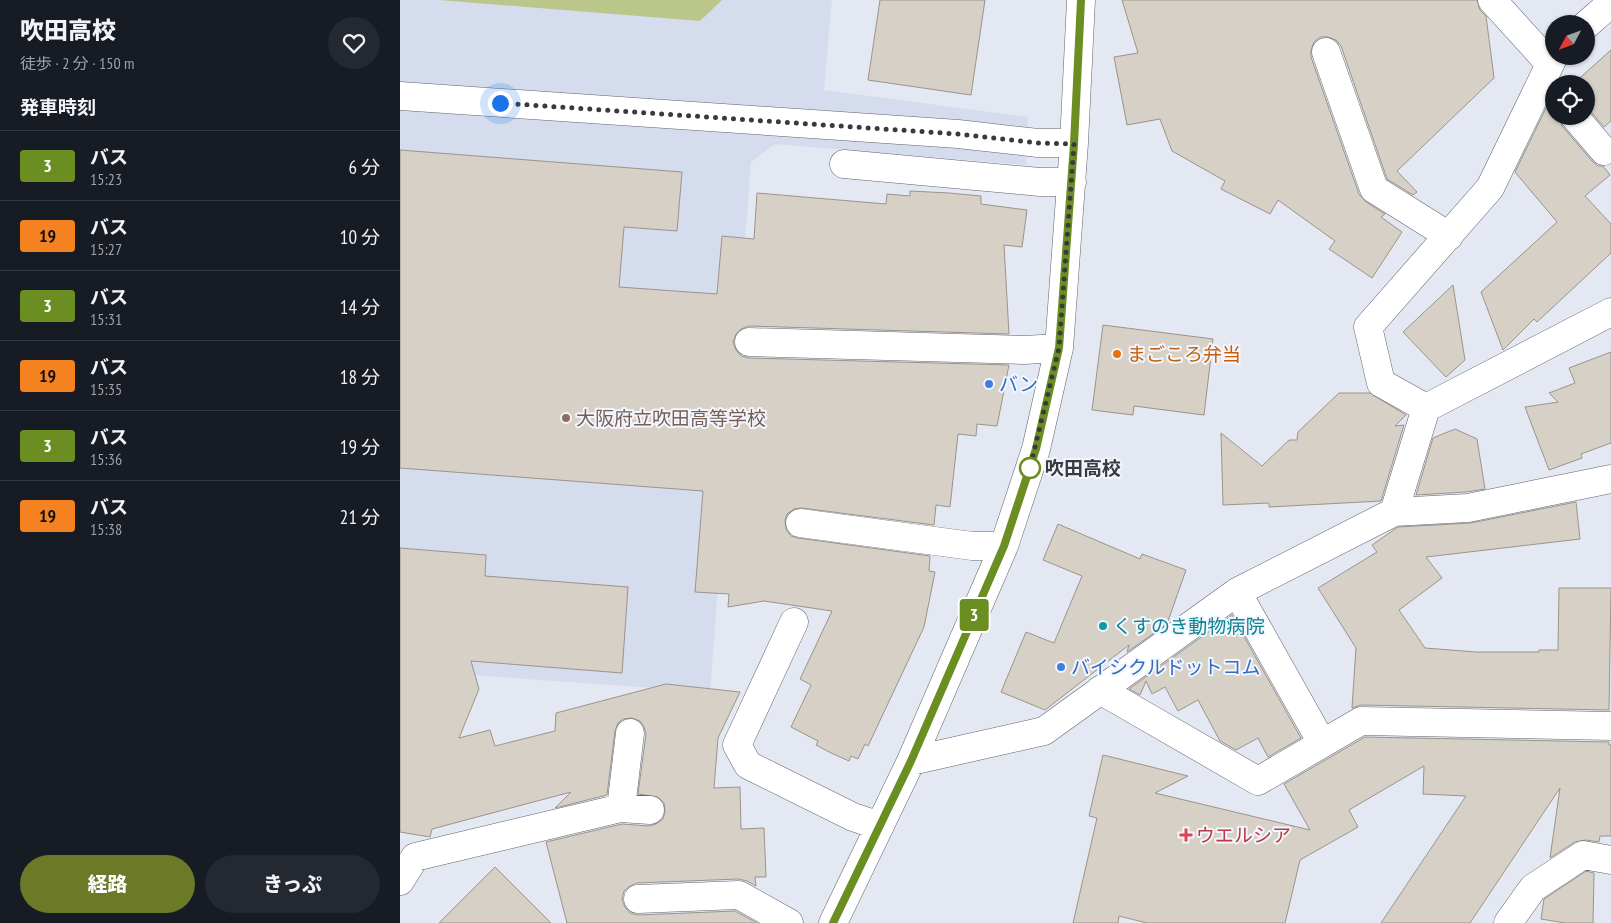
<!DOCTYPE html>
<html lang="ja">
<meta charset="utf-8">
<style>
:root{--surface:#171b24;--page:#242831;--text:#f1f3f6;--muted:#9ea1a6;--line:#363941;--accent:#6c7a28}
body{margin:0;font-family:"PT Sans Narrow","Noto Sans JP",sans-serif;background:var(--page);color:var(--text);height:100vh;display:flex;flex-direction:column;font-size:19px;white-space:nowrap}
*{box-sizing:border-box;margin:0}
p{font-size:16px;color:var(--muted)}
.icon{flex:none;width:28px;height:28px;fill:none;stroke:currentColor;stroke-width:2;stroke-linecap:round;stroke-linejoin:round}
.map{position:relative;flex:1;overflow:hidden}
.details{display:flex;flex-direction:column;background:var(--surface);width:400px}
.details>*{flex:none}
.badge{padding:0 10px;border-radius:4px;font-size:18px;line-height:32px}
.needle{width:32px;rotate:229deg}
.tools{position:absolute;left:1145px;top:15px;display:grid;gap:10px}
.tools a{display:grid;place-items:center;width:50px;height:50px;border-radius:50%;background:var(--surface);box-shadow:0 1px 4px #0004;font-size:25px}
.you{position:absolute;width:25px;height:25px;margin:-12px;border:4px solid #fff;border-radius:50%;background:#1a73e8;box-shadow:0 0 0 8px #1a73e833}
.map>.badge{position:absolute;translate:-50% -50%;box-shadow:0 0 0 2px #fff}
h2{padding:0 20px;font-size:19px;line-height:45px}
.round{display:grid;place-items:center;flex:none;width:52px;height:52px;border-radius:26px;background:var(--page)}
.summary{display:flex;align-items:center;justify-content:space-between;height:85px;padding:0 20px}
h1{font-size:24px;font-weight:800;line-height:38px}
.primary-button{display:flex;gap:10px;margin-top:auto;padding:10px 20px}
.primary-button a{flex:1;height:58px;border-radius:30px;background:var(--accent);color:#fff;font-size:20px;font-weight:800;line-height:58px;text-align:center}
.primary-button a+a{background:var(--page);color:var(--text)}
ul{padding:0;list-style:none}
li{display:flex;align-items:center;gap:15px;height:70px;padding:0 20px;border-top:1px solid var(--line)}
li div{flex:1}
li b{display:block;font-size:19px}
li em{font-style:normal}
li .badge{min-width:55px;font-weight:700;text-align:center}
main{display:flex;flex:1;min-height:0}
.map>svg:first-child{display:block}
</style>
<main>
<section class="details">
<div class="summary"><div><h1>吹田高校</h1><p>徒歩 · 2 分 · 150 m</p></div><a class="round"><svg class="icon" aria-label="heart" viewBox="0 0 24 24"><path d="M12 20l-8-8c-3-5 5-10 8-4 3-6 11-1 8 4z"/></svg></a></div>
<h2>発車時刻</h2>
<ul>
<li><span class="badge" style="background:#6b8e23;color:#fff">3</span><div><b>バス</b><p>15:23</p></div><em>6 分</em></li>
<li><span class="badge" style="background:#f58220;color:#111">19</span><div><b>バス</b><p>15:27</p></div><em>10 分</em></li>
<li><span class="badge" style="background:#6b8e23;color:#fff">3</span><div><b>バス</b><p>15:31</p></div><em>14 分</em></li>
<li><span class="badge" style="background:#f58220;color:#111">19</span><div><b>バス</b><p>15:35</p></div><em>18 分</em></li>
<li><span class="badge" style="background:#6b8e23;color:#fff">3</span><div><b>バス</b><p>15:36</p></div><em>19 分</em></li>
<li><span class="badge" style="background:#f58220;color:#111">19</span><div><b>バス</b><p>15:38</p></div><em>21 分</em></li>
</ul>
<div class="primary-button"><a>経路</a><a>きっぷ</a></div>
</section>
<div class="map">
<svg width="1211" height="923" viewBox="0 0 1211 923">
<rect width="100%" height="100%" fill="#e4e8f3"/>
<path fill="#d4dced" d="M 0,0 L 432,0 L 424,90 L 628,117 L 626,165 L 375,144 L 351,162 L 310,692 L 0,670 Z"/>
<path fill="#bbc68a" d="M 39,0 L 322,0 L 300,21 Z"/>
<path fill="#d6d0c6" stroke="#9a948b" d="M 480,0 L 585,0 L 571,95 L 468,80 Z
M 722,0 L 1077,0 L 1080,10 L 1086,16 L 1094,78 L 997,171 L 1017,192 L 1013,195 L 987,179 L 941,46 L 936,40 L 928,37 L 920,37 L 914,42 L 911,50 L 911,57 L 959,194 L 966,202 L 985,214 L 981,217 L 1002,232 L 972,278 L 929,249 L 935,241 L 878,200 L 870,214 L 821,189 L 825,181 L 772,151 L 760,119 L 727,125 L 714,57 L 738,53 Z
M 1211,50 L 1211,121 L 1204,127 L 1186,106 L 1186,84 L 1173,84 Z
M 1154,101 L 1154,116 L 1159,116 L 1162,126 L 1192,161 L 1198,166 L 1203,166 L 1210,175 L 1185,196 L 1211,224 L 1211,253 L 1137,322 L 1134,319 L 1103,350 L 1081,292 L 1157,222 L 1115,172 L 1146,108 Z
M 0,150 L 282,172 L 277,231 L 224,227 L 219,287 L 317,294 L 322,236 L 354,239 L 357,193 L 486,204 L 487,194 L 510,196 L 510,191 L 549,193 L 581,196 L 581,204 L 627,210 L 622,247 L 604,245 L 609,334 L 349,326 L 341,329 L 336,334 L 333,342 L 336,350 L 341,356 L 349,358 L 609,365 L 597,426 L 577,424 L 576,436 L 558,434 L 550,507 L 536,505 L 534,525 L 402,508 L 394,509 L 387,514 L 385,520 L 386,529 L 391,536 L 398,538 L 530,556 L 529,571 L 535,572 L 524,627 L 468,746 L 465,744 L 458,759 L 451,756 L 449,761 L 431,753 L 416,745 L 418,741 L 391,727 L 411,685 L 400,679 L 432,611 L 364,601 L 328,607 L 329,594 L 295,592 L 303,491 L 0,468 Z
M 1053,285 L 1065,360 L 1046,377 L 1003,332 Z
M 703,325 L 813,339 L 804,415 L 734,406 L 733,415 L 692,410 Z
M 1211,352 L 1211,443 L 1181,454 L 1182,458 L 1149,470 L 1125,407 L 1158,402 L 1149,393 L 1175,383 L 1169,368 Z
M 939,393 L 970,393 L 1006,415 L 995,426 L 1004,425 L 981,501 L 869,507 L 869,503 L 823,505 L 821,433 L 862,466 L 889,440 L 897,440 L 898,432 Z
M 1055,429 L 1077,439 L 1085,489 L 1066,492 L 1016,495 L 1033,438 Z
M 1176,502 L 1180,539 L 1026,557 L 1042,578 L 999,610 L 1025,648 L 1076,652 L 1139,652 L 1139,650 L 1158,650 L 1159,588 L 1211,588 L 1209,710 L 961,705 L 952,708 L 956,648 L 918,588 L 977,552 L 972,545 L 998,527 L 1071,523 Z
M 658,524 L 740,559 L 742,554 L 786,570 L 767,624 L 727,652 L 729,645 L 645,710 L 601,692 L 626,632 L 654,643 L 682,576 L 643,560 Z
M 0,548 L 86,555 L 85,576 L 228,587 L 222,673 L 71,661 L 79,689 L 59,738 L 90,730 L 95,746 L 155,731 L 156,713 L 266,684 L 340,692 L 318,738 L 314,788 L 340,787 L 341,829 L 364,828 L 366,877 L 355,877 L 356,886 L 347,881 L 338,879 L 237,883 L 230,886 L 224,891 L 222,900 L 225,907 L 230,913 L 238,915 L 335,911 L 357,923 L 167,923 L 146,842 L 222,824 L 249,826 L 256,824 L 263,819 L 265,812 L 264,803 L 258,797 L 238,794 L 246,734 L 244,727 L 240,721 L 232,718 L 223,719 L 218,723 L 215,731 L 207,795 L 155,808 L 171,792 L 32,829 L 30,837 L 0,832 Z
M 832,615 L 901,738 L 868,757 L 858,738 L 836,750 L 820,741 L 798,700 L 778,711 L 765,687 L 752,694 L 746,681 L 740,695 L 729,689 Z
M 965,737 L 1209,742 L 1209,745 L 1211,745 L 1211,836 L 1200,836 L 1199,842 L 1186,840 L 1175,842 L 1150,858 L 1160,788 L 1070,923 L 981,923 L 1066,796 L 1023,794 L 1024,766 L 949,810 L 958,827 L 900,860 L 885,923 L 747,923 L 719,916 L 718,923 L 673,923 L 697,818 L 689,816 L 703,755 L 788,776 L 755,793 L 910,830 L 884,784 Z
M 95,867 L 151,923 L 39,923 Z
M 1186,871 L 1194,873 L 1193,923 L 1165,923 L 1141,919 L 1144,899 Z"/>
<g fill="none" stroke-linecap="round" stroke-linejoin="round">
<g stroke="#5f636c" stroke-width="29">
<path id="minor" d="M 1092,0 L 1150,64
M 1186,25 L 1211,3
M 926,52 L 974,189 L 1049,236
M 0,96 L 558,134 L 638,143 L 674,143
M 1174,116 L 1204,151
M 444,164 L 640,182 L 672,182
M 349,342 L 624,350 L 659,348
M 1026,408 L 981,383 L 968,327 L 1090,188 L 1154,56
M 994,512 L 1026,408 L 1211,312
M 400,523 L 572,546 L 604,546
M 837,592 L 922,743
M 394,622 L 337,745 L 348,765 L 453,817 L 480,826
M 700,690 L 858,781 L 961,721 L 1211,726
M 511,761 L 644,731 L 837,592 L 994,512 L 1068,508 L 1211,479
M 221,808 L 230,733
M 0,881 L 15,857 L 221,808 L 250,810
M 238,899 L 339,895 L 389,923
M 433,923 L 511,761 L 604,546 L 636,449 L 659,348 L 674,143 L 681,0
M 1108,923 L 1133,888 L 1183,855 L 1211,860"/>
</g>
<use href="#minor" stroke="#fff" stroke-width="28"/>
</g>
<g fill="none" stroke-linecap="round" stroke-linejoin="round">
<g stroke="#fff" stroke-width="11">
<path id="line" d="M 433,923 L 511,761 L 604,546 L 636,449 L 659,348 L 674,144 L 681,0"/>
</g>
<use href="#line" stroke="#6b8e23" stroke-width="8"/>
<path stroke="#383a3e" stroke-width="5" stroke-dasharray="0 9" d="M 100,103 L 558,134 L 638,143 L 674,144 L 659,348 L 630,468"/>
</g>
<circle fill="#e8710a" stroke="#f2f6fe" stroke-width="2" cx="717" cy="354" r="5"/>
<g fill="#3f7fe0" stroke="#f2f6fe" stroke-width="2">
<circle cx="589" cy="384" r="5"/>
<circle cx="661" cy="667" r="5"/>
</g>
<circle fill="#8d6e63" stroke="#f2f6fe" stroke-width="2" cx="166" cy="418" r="5"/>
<circle fill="#fff" stroke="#6b8e23" stroke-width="2.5" cx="630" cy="468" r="10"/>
<circle fill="#0f9aa8" stroke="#f2f6fe" stroke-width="2" cx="703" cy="626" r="5"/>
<path fill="#e0444e" stroke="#f2f6fe" stroke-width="2" d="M783.5 827.5h5v5h5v5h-5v5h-5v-5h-5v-5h5z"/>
<g text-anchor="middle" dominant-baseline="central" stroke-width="4" stroke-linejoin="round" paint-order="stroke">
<g font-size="19" fill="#c56008" stroke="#f2f6fe" text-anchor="start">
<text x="727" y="354">まごころ弁当</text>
</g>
<g font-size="19" fill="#366cbe" stroke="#f2f6fe" text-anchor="start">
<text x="599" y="384">バン</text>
<text x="671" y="667">バイシクルドットコム</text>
</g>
<g font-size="19" fill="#785e54" stroke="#f2f6fe" text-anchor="start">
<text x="176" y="418">大阪府立吹田高等学校</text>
</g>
<g font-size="19" font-weight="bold" fill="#383a3e" stroke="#f2f6fe" text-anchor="start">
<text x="645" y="468">吹田高校</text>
</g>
<g font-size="19" fill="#0d838f" stroke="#f2f6fe" text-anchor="start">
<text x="713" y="626">くすのき動物病院</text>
</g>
<g font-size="19" fill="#be3a42" stroke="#f2f6fe" text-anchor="start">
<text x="796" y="835">ウエルシア</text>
</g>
</g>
</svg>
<div class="tools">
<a><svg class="needle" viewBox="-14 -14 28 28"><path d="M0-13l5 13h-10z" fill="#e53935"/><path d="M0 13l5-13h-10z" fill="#9ea1a6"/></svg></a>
<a><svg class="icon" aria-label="locate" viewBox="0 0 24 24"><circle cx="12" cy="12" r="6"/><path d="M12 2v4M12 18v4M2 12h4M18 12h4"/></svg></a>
</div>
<div class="you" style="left:100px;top:103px"></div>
<b class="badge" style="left:574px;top:615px;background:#6b8e23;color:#fff">3</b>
</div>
</main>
